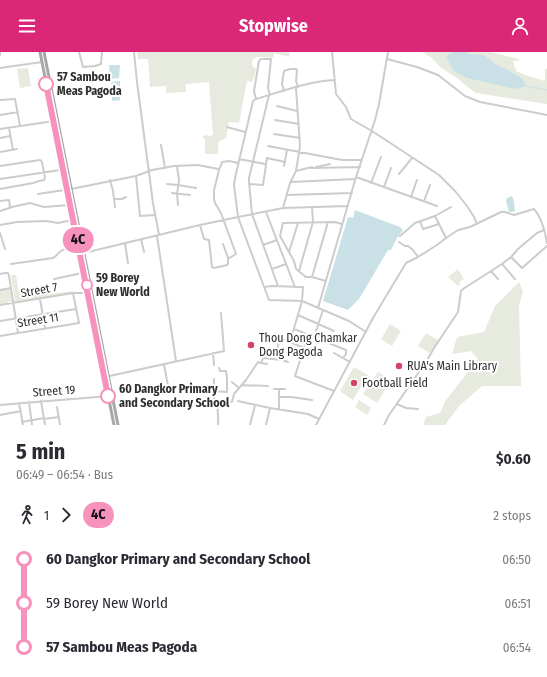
<!DOCTYPE html>
<meta charset="utf-8">
<style>
:root{--surface:#fff;--page:#f7f7f7;--text:#2b2b33;--muted:#7c7c81;--accent:#db2777}
body{margin:0;font-family:"Fira Sans Condensed",sans-serif;background:var(--page);color:var(--text);height:100vh;display:flex;flex-direction:column;font-size:15px;white-space:nowrap}
*{box-sizing:border-box;margin:0}
p{font-size:13px;color:var(--muted)}
.icon{flex:none;width:22px;height:22px;fill:none;stroke:currentColor;stroke-width:2;stroke-linecap:round;stroke-linejoin:round}
.map{position:relative;height:373px;overflow:hidden}
.drawer{display:flex;flex-direction:column;background:var(--surface);flex:1}
.drawer>*{flex:none}
.badge{padding:0 8px;border-radius:13px;font-size:14px;line-height:26px}
.map>.badge{position:absolute;translate:-50% -50%;box-shadow:0 0 0 2px #fff}
.legs{display:flex;align-items:center;gap:6px;height:44px;padding:0 16px;font-size:13px}
.legs p{margin-inline-start:auto}
.summary{display:flex;align-items:center;justify-content:space-between;height:68px;padding:0 16px}
h1{font-size:22px;font-weight:700;line-height:30px}
ul{padding:0 16px;list-style:none}
li{display:flex;align-items:center;gap:14px;height:44px;font-size:15px}
li i{display:grid;place-items:center;width:6px;height:100%;margin:0 5px;background:currentColor}
li i::after{content:'';width:10px;height:10px;margin:-5px;border:3px solid;border-radius:50%;background:var(--surface)}
li p{margin-inline-start:auto}
li:first-child i{background:linear-gradient(#0000 50%,currentColor 0)}
li:last-child i{background:linear-gradient(currentColor 50%,#0000 0)}
header{display:flex;justify-content:space-between;align-items:center;height:52px;padding:0 16px;background:var(--accent);color:#fff;font-size:18px;font-weight:700}
.map>svg:first-child{display:block}
</style>
<header><svg class="icon" aria-label="menu" viewBox="0 0 24 24"><path d="M4 6h16M4 12h16M4 18h16"/></svg>Stopwise<svg class="icon" aria-label="person" viewBox="0 0 24 24"><circle cx="12" cy="8" r="4"/><path d="M4 21q1-7 8-7t8 7"/></svg></header>
<div class="map">
<svg width="547" height="373" viewBox="0 0 547 373">
<rect width="100%" height="100%" fill="#fff"/>
<path fill="#e7eade" d="M 137,0 L 290,0 L 289,5 L 274,1 L 273,6 C 267,6 252,2 252,11 C 252,14 254,15 256,17 C 255,21 255,26 252,30 L 247,29 L 239,71 L 229,70 L 226,86 L 218,90 L 218,102 L 205,102 L 205,87 L 202,85 L 206,83 L 209,84 L 213,83 L 209,30 L 186,32 L 186,40 L 166,41 L 166,34 L 150,35 L 148,7 L 138,7 Z
M 422,0 L 491,0 L 522,8 L 513,9 L 516,19 L 525,23 L 545,29 L 545,17 L 547,17 L 547,52 L 476,41 L 465,33 L 457,26 L 440,15 L 432,6 Z
M 28,16 L 31,34 L 20,36 L 17,17 Z
M 458,217 L 464,227 L 459,230 L 460,232 L 458,234 L 448,225 Z
M 11,223 L 16,223 L 19,242 L 41,238 L 42,243 L 73,239 L 73,241 L 15,250 Z
M 519,230 L 523,239 L 519,254 L 521,334 L 482,334 L 459,354 L 445,373 L 423,373 L 426,365 L 440,361 L 446,348 L 478,307 L 471,299 L 452,302 L 457,285 L 484,280 L 495,254 Z
M 10,237 L 12,250 L 0,252 L 0,238 Z
M 390,272 L 401,279 L 392,294 L 381,287 Z
M 426,281 L 438,288 L 430,301 L 418,294 Z
M 354,315 L 368,323 L 353,348 L 340,339 Z
M 378,320 L 391,328 L 377,351 L 363,342 Z
M 359,348 L 371,356 L 367,363 L 355,355 Z"/>
<path fill="#c9e1e6" d="M 453,0 L 465,0 L 470,2 L 484,3 L 495,12 L 510,19 L 523,27 L 526,34 L 516,37 L 467,26 L 454,19 L 446,4 Z
M 109,13 L 120,13 L 119,26 L 110,27 Z
M 119,29 L 120,29 L 120,48 L 112,49 L 111,30 Z
M 512,144 L 514,149 L 515,159 L 512,160 L 509,160 L 506,149 L 507,146 Z
M 355,158 L 400,175 L 403,178 L 397,186 L 391,198 L 388,198 L 359,247 L 348,258 L 323,249 L 348,165 L 353,166 Z"/>
<g fill="none" stroke-linecap="round" stroke-linejoin="round">
<path stroke="#c9e1e6" stroke-width="1" d="M 526,34 L 547,38"/>
<path stroke="#ccc" stroke-width="2" d="M 0,0 L 0,3
M 79,0 L 83,15 L 95,14 L 101,12 L 102,0
M 134,0 L 137,30 L 153,151 L 159,183
M 332,0 L 336,42 L 346,55 L 351,67 L 372,79 L 439,123 L 455,139 L 467,154 L 474,165 L 477,172
M 387,7 L 417,15 L 438,23 L 465,44 L 480,50 L 547,63
M 0,16 L 42,10
M 284,39 L 282,32 L 284,19 L 290,17 L 296,17 L 297,18 L 296,29 L 298,35
M 269,43 L 249,126 L 249,130 L 252,162 L 278,234
M 256,47 L 254,39 L 259,9 L 261,7 L 271,7 L 268,36 L 270,43
M 0,48 L 15,47 L 20,74
M 277,54 L 297,59
M 0,63 L 18,60
M 275,68 L 299,72
M 227,75 L 245,80
M 9,76 L 13,98
M 0,77 L 54,69
M 274,82 L 300,86
M 0,86 L 10,84
M 161,93 L 165,116
M 268,94 L 342,108 L 362,108
M 0,100 L 17,97
M 239,107 L 265,112
M 0,114 L 40,108 L 42,110 L 45,126 L 44,128 L 39,129 L 33,131 L 0,137
M 177,114 L 179,128 L 177,142 L 178,153
M 284,114 L 287,98
M 316,115 L 330,112
M 312,116 L 360,115
M 296,119 L 312,115
M 399,122 L 412,106
M 136,124 L 140,164 L 155,163
M 356,125 L 437,154
M 0,127 L 67,117
M 110,128 L 113,139 L 115,155
M 291,130 L 355,127
M 371,131 L 381,105
M 167,132 L 178,133 L 196,136
M 249,132 L 263,133 L 267,106 L 285,110
M 384,135 L 391,116
M 172,141 L 190,143
M 38,142 L 71,137 L 136,124 L 152,118 L 174,114 L 198,113 L 218,117 L 220,116 L 222,110 L 229,109 L 238,111
M 287,143 L 352,141
M 411,145 L 417,128
M 114,147 L 122,147 L 126,145
M 0,149 L 9,148 L 10,156
M 424,149 L 430,133
M 348,154 L 283,156 L 238,165 L 269,248 L 302,249 L 349,269 L 366,280
M 283,156 L 290,131 L 296,119 L 300,94 L 296,36
M 0,159 L 12,155 L 30,151 L 44,155 L 70,153
M 266,160 L 295,235
M 435,164 L 446,186
M 420,169 L 423,177 L 439,172
M 0,173 L 17,170 L 46,169 L 58,171 L 77,167
M 200,173 L 204,187 L 209,188 L 212,215 L 214,216 L 227,213 L 228,212 L 228,207 L 236,202 L 221,161 L 215,151 L 214,147 L 214,138 L 219,118
M 0,181 L 5,197
M 157,184 L 176,309
M 400,184 L 415,171 L 435,164 L 451,155
M 141,187 L 144,200
M 399,190 L 405,194 L 408,194 L 413,198 L 418,205
M 125,191 L 128,211
M 223,192 L 228,206
M 263,193 L 277,188
M 289,200 L 298,171
M 84,201 L 200,173 L 238,165 L 234,133 L 235,126 L 253,49 L 256,47 C 280,40 309,29 335,28
M 511,205 L 522,216 L 547,194
M 11,212 L 53,206 C 57,204 58,201 61,199 C 65,196 73,195 78,195
M 502,212 L 515,227
M 272,217 L 286,212
M 299,219 L 313,170 L 312,155
M 491,219 L 498,227
M 0,222 L 5,221 L 8,221 L 9,224 L 18,281
M 312,225 L 328,170
M 54,227 L 87,220
M 326,229 L 312,225 L 306,225 L 296,217 L 294,209 L 280,184 L 283,171 L 335,170 L 342,172
M 265,235 L 271,234 L 303,235 L 302,249 L 290,290
M 0,238 L 11,236
M 40,247 L 45,276
M 0,253 L 73,241 L 87,241
M 318,256 L 356,125 L 375,68 L 379,52 L 388,0
M 298,263 L 334,279
M 0,269 L 76,257
M 294,277 L 346,298 L 346,302 L 343,306
M 308,283 L 295,324 L 334,339
M 0,284 L 79,271 L 73,241
M 314,285 L 323,258
M 213,301 L 214,313
M 334,301 L 350,310
M 282,308 L 281,303 L 277,300 L 279,288 L 280,287 L 290,290 L 304,296
M 261,311 L 267,312
M 164,312 L 168,334
M 105,325 L 224,299 L 221,261
M 214,327 L 214,347 L 218,350
M 232,330 L 239,336
M 242,333 C 251,334 259,333 268,334
M 274,337 L 285,337
M 214,339 L 227,340 L 227,326 L 226,319 L 220,319 L 219,316
M 279,345 L 291,345 L 312,348
M 41,349 L 45,373
M 238,349 L 270,356 L 308,362 L 319,367
M 29,350 L 32,373
M 19,351 L 23,373
M 397,352 L 406,356 L 418,357
M 0,353 L 109,344
M 57,355 L 60,373
M 279,358 L 279,337
M 0,363 L 21,359
M 44,367 L 59,365
M 22,370 L 44,366
M 218,373 C 219,365 216,357 219,349 L 232,350 L 234,342 L 246,328 L 258,310 L 261,311 L 263,306 L 282,308 L 288,310
M 250,373 L 255,353
M 266,373 L 270,356
M 316,373 L 373,266 L 406,211 L 418,205 L 437,193 L 446,186 L 458,178 L 470,175 L 501,160 L 505,160 L 514,163 L 534,157 C 542,166 545,179 547,191
M 384,373 L 389,363 L 426,310 L 434,296 L 458,260 L 461,239 L 463,237 L 502,212 L 511,205 L 518,197 L 525,191 L 537,181 L 544,178"/>
<path stroke="#a7a7a7" stroke-width="3" d="M 40,0 L 114,373
M 44,0 L 118,373"/>
</g>
<g fill="none" stroke-linecap="round" stroke-linejoin="round">
<g stroke="#fff" stroke-width="9">
<path id="line-1" d="M 46,32 L 108,344"/>
</g>
<use href="#line-1" stroke="#f792bd" stroke-width="6"/>
</g>
<g fill="#fff" stroke="#f792bd" stroke-width="2">
<circle cx="46" cy="32" r="7"/>
<circle cx="87" cy="233" r="5"/>
<circle cx="108" cy="344" r="7"/>
</g>
<g fill="#d44368" stroke="#fff" stroke-width="1.5">
<circle cx="251" cy="293" r="4"/>
<circle cx="399" cy="314" r="4"/>
<circle cx="354" cy="331" r="4"/>
</g>
<g text-anchor="middle" dominant-baseline="central" stroke-width="4" stroke-linejoin="round" paint-order="stroke">
<g font-size="12" font-weight="bold" fill="#2f2f2f" stroke="#fff" text-anchor="start">
<text x="57" y="25">57 Sambou<tspan x="57" dy="14">Meas Pagoda</tspan></text>
<text x="96" y="226">59 Borey<tspan x="96" dy="14">New World</tspan></text>
<text x="119" y="337">60 Dangkor Primary<tspan x="119" dy="14">and Secondary School</tspan></text>
</g>
<g font-size="12" fill="#2f2f2f" stroke="#fff">
<text transform="translate(39 238) rotate(-10)">Street 7</text>
<text transform="translate(38 268) rotate(-9)">Street 11</text>
<text transform="translate(54 339) rotate(-4)">Street 19</text>
</g>
<g font-size="12" fill="#2f2f2f" stroke="#fff" text-anchor="start">
<text x="259" y="286">Thou Dong Chamkar<tspan x="259" dy="14">Dong Pagoda</tspan></text>
<text x="407" y="314">RUA's Main Library</text>
<text x="362" y="331">Football Field</text>
</g>
</g>
</svg>
<b class="badge" style="left:78px;top:188px;background:#f792bd;color:#111">4C</b>
</div>
<section class="drawer">
<div class="summary"><div><h1>5 min</h1><p>06:49 – 06:54 · Bus</p></div><b>$0.60</b></div>
<div class="legs"><svg class="icon" aria-label="walk" viewBox="0 0 24 24"><circle cx="13" cy="4" r="2"/><path d="M13 8l-2 6 4 7M11 14l-3 7M7 12l3-4h3l4 4"/></svg>1<svg class="icon" aria-label="forward" viewBox="0 0 24 24"><path d="M9 5l7 7-7 7"/></svg><b class="badge" style="background:#f792bd;color:#111">4C</b><p>2 stops</p></div>
<ul>
<li><i style="color:#f792bd"></i><b>60 Dangkor Primary and Secondary School</b><p>06:50</p></li>
<li><i style="color:#f792bd"></i><span>59 Borey New World</span><p>06:51</p></li>
<li><i style="color:#f792bd"></i><b>57 Sambou Meas Pagoda</b><p>06:54</p></li>
</ul>
</section>
